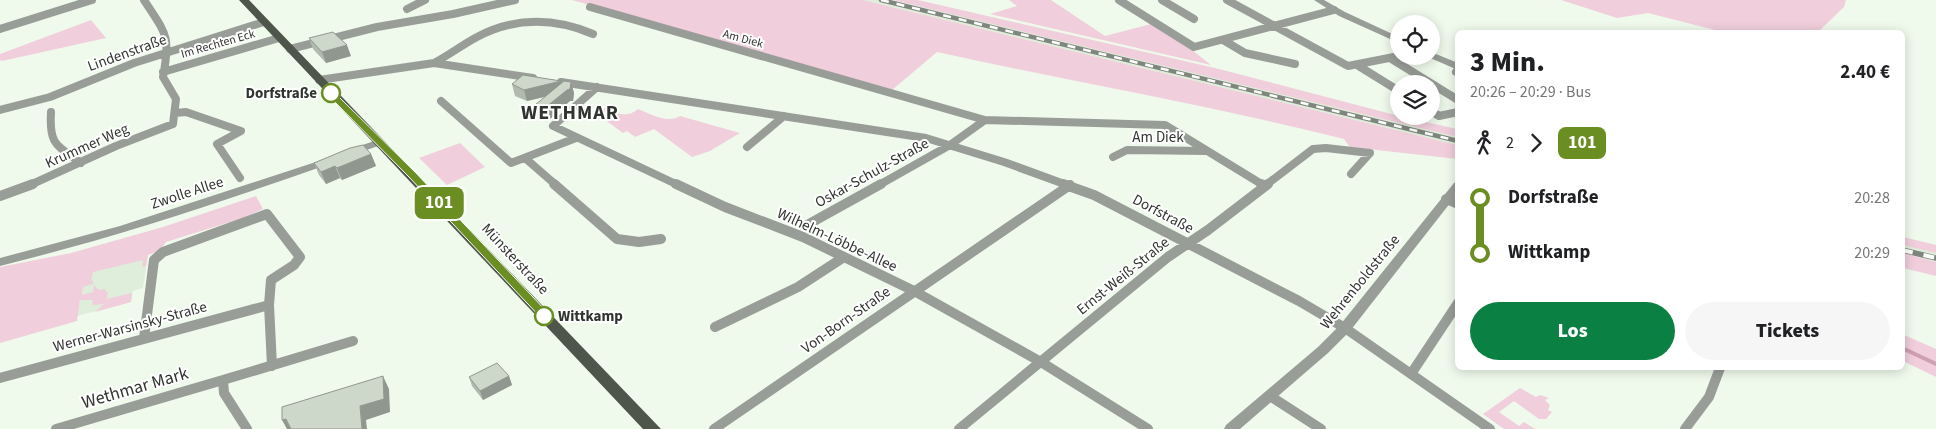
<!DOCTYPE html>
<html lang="de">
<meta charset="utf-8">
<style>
:root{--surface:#fff;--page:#f6f6f6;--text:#202124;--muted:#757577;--accent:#0b8043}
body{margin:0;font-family:"Source Sans 3",sans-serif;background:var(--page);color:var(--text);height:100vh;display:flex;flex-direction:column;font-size:19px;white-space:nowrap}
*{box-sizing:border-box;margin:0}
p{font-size:16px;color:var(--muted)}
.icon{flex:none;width:28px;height:28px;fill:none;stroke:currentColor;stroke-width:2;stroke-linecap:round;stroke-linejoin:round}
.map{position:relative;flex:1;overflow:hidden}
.details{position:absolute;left:1455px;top:30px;width:450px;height:340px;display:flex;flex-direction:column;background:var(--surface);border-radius:8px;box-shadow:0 2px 12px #0003}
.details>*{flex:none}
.badge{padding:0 10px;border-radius:8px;font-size:18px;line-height:32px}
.controls{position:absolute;left:1390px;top:15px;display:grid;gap:10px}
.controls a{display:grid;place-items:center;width:50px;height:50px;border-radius:50%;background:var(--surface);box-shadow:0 2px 12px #0003;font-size:25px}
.map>.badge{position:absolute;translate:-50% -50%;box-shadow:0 0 0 2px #fff}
.legs{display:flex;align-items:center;gap:8px;height:55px;padding:0 15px;font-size:16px}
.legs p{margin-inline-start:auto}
.summary{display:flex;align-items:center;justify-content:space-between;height:85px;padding:0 15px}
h1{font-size:28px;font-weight:800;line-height:38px}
.cta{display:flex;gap:10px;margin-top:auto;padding:10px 15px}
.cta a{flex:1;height:58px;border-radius:30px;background:var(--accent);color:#fff;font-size:20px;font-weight:800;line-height:58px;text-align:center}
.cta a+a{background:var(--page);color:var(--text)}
ul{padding:0 15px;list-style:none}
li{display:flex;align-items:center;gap:18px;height:55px;font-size:19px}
li i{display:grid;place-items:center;width:8px;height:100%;margin:0 6px;background:currentColor}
li i::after{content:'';width:12px;height:12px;margin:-6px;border:4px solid;border-radius:50%;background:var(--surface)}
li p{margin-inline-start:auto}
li:first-child i{background:linear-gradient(#0000 50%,currentColor 0)}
li:last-child i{background:linear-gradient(currentColor 50%,#0000 0)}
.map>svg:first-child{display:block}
</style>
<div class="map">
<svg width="1936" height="429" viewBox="0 0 1936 429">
<rect width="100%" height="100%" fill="#effaec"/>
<path fill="#deeeda" d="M 863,0 L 893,0 L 1136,58 L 1457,137 L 1457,145 Z
M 1903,243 L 1936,251 L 1936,262 L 1903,253 Z
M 148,255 L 143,288 L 133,291 L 131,302 L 77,316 L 86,271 Z"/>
<path fill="#f1cedc" d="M 572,0 L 863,0 L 1457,145 L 1457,159 L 1350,147 L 1344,139 C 1209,105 1072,82 937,52 L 892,90 Z
M 893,0 L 918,0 L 1215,68 L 1399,116 L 1457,129 L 1457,137 Z
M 1009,0 L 1051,0 L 1105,36 L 1151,24 L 1192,50 L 1211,65 L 990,14 L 1017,6 Z
M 1561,0 L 1846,0 L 1844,7 L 1818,32 L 1723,32 L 1648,13 L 1617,18 Z
M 91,20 L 106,38 L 2,61 L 0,60 L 0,54 Z
M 604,108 C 617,113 626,119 638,109 C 650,114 668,124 680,116 L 740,133 L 710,151 L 692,157 L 654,129 L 635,137 L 627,131 L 623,133 L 597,114 Z
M 460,143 L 485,167 L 447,185 L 419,158 Z
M 256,196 L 263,209 L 243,218 L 166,242 L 159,251 L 148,255 L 146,266 L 142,267 L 143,260 L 93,272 L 91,281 L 93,280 L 93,284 L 83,287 L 82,295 L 93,292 L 94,285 L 99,290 L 105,289 L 106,292 L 108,292 L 107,299 L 132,293 L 131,302 L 95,312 L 104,304 L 92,305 L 93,300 L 80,300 L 77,321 L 0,343 L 0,267 L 71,253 L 163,227 Z
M 1903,237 L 1936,245 L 1936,253 L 1903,245 Z
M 1903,253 L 1936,262 L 1936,276 L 1903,268 Z
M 1902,334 L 1936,349 L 1936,377 L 1903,361 Z
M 1520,388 L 1536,397 L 1540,395 L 1549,398 L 1545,400 L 1550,405 L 1548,410 L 1552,412 L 1546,419 L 1539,419 L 1514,401 L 1499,412 L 1519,426 L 1524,422 L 1535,429 L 1504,429 L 1483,414 Z"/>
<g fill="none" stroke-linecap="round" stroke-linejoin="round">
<path stroke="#cda0b3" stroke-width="4" d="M 1902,348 L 1936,364"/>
<path stroke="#999d98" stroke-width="8" d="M 1119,0 L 1194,47 L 1334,10
M 1162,0 L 1194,19
M 1227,0 L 1348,66 L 1399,56
M 590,7 L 985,120 L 950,145 L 879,185
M 407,9 L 425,0
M 0,29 L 92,0
M 1223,40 L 1245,53 L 1295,64
M 290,49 L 377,27 L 453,14 L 515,0
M 1390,58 L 1458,100
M 434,63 C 449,55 462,45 477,37 C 515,17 555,18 593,34
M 1357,65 L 1399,91
M 163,72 L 279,38
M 1456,72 L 1458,73
M 319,80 L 434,63 L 533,78
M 561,82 L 926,138 L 1004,162 L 1067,185
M 597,87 L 553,126 L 678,185
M 441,101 L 511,163 L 576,138
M 0,110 L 50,97 L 134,63 L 264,22
M 1431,111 L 1439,116 L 1458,112
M 51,112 C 49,145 56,145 81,163
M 175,113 L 186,112 L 241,131 L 217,144 L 240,178
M 985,120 L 1165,125 L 1263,185
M 747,147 L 784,116
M 1113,157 L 1127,150 L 1206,151
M 525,158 L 556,185
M 30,185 L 116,146 L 173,124 L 176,99 L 163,77 C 171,35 166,34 144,0
M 1266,185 L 1313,149 L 1326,148 L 1370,153 L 1351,174"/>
<path stroke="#999d98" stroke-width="10" d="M 554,184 L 617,239 L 639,242 L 661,239
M 676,184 L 725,207 L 803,237 L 914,291 L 1041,362 L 1148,429
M 1063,184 L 1094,195 L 1299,301 L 1345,328 L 1490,429
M 1261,184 L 1265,186
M 0,196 L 33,184
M 1446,199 L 1458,204
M 807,225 L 881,184
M 715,327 L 798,287 L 844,257
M 144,338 L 154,260 L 163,252 L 267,214 L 300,257 L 294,265 L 271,280 L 269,305 L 272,366
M 1411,374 L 1458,303
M 0,378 L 269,305
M 223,380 L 353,341
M 1270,396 L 1321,429
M 56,429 L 223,380 L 224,393 L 247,429
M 714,429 L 1070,185
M 959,429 L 1168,257 L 1208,230 L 1268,184
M 1685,429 L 1709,397 L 1720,368"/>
<path fill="#999d98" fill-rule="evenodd" d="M 1314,0 L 1324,0 L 1345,12 L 1399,37 L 1399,43 L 1339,16 Z
M 1431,52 L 1458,63 L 1458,70 L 1428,57 L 1431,56 Z
M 380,139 L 385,142 L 384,144 L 352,155 L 347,152 L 348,150 Z
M 328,158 L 333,161 L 332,163 C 222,202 113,238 0,266 L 0,258 L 120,226 Z
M 1458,182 L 1458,193 L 1350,331 L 1328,353 L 1240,429 L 1224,429 L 1226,425 L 1318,347 L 1340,325 L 1454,183 Z"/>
<path fill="#4e564c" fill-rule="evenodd" d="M 239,0 L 249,0 L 661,429 L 643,429 Z"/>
<g stroke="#7f867d" stroke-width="4.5">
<path id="rail-far1" d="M 881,0 L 1458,141"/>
</g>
<g stroke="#7f867d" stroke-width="5.5">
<path id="rail" d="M 1902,250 L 1936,258"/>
</g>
<use href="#rail-far1" stroke="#fff" stroke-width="2.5" stroke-dasharray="8" stroke-linecap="butt"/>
<use href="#rail" stroke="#fff" stroke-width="4" stroke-dasharray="11" stroke-linecap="butt"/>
</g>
<path fill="#b0baaf" d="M 309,38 L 351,56 L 326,63 L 313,49 Z
M 571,82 L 574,93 L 573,101 L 570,101 L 550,119 L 538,117 L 535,105 L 545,97 L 527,101 L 515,96 L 512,84 Z
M 371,154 L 376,166 L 342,180 L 340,178 L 326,184 L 319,175 L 314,163 Z
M 509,376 L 512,385 L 483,400 L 472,386 L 469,377 Z"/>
<path fill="#90978e" d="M 347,45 L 351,56 L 326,63 L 322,52 Z
M 561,81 L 564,92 L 571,82 L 574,93 L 573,101 L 570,101 L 550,119 L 546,107 L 564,92 L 527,101 L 524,90 Z
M 371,154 L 376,166 L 342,180 L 337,168 Z
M 335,166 L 340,178 L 326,184 L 321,172 Z
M 383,376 L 389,389 L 390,412 L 366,420 L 367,429 L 362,429 L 360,406 Z
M 509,376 L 512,385 L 483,400 L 480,391 Z
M 286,419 L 292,429 L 287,429 L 282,420 Z"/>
<path fill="#cdd8cb" stroke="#90978e" d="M 333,32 L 347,45 L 322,52 L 309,38 Z
M 523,75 L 561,81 L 524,90 L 512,84 Z
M 564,81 L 571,82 L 570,89 L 567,90 L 546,107 L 535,105 Z
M 363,145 L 371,154 L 337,168 L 335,166 L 321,172 L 314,163 L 350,148 Z
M 497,363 L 509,376 L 480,391 L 469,377 Z
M 383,376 L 384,399 L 360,406 L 362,429 L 291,429 L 286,419 L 282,420 L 282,407 Z"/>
<path fill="#6b8e23" stroke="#fff" d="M 328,92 L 334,92 L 416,173 L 548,313 L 550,316 L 548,318 L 541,318 L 409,177 L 328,95 Z"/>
<g fill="#fff" stroke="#6b8e23" stroke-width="2.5">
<circle cx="331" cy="93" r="9"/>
<circle cx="544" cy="316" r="9"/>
</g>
<g text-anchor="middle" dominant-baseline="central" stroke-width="4" stroke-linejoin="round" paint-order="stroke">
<g font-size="12" fill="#30342f" stroke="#fff">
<text transform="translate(743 39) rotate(15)">Am Diek</text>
<text transform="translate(218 44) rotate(-16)">Im Rechten Eck</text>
</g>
<g font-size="15" fill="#30342f" stroke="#fff">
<text transform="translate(127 53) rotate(-20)">Lindenstraße</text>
<text x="1158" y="137">Am Diek</text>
<text transform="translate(87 146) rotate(-24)">Krummer Weg</text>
<text transform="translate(872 173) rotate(-29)">Oskar-Schulz-Straße</text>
<text transform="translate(187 193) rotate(-18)">Zwolle Allee</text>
<text transform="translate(1163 214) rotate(28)">Dorfstraße</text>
<text transform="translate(837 240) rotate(25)">Wilhelm-Löbbe-Allee</text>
<text transform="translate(515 259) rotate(47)">Münsterstraße</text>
<text transform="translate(1123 276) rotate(-39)">Ernst-Weiß-Straße</text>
<text transform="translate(1360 282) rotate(-51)">Wehrenboldstraße</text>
<text transform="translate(846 320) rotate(-35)">Von-Born-Straße</text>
<text transform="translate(130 327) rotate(-15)">Werner-Warsinsky-Straße</text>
</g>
<g font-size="15" font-weight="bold" fill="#30342f" stroke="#fff" text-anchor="end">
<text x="317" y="93">Dorfstraße</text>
<text x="558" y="316" text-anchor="start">Wittkamp</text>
</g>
<g font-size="18" fill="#30342f" stroke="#fff">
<text transform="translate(135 388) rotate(-16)">Wethmar Mark</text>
</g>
<g font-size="20" font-weight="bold" letter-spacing="1" fill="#30342f" stroke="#fff">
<text x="570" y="113">WETHMAR</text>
</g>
</g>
</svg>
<div class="controls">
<a><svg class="icon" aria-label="locate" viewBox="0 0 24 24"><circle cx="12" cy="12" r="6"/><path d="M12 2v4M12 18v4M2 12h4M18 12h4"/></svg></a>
<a><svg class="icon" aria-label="layers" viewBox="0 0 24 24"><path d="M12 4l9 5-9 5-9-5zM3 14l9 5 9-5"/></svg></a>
</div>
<b class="badge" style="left:439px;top:203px;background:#6b8e23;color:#fff">101</b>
<section class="details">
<div class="summary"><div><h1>3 Min.</h1><p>20:26 – 20:29 · Bus</p></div><b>2.40 €</b></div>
<div class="legs"><svg class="icon" aria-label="walk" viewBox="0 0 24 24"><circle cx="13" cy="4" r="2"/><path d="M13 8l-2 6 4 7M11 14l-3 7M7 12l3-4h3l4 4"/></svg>2<svg class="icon" aria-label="forward" viewBox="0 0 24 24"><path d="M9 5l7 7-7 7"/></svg><b class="badge" style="background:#6b8e23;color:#fff">101</b></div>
<ul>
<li><i style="color:#6b8e23"></i><b>Dorfstraße</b><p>20:28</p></li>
<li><i style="color:#6b8e23"></i><b>Wittkamp</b><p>20:29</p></li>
</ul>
<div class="cta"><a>Los</a><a>Tickets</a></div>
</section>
</div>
